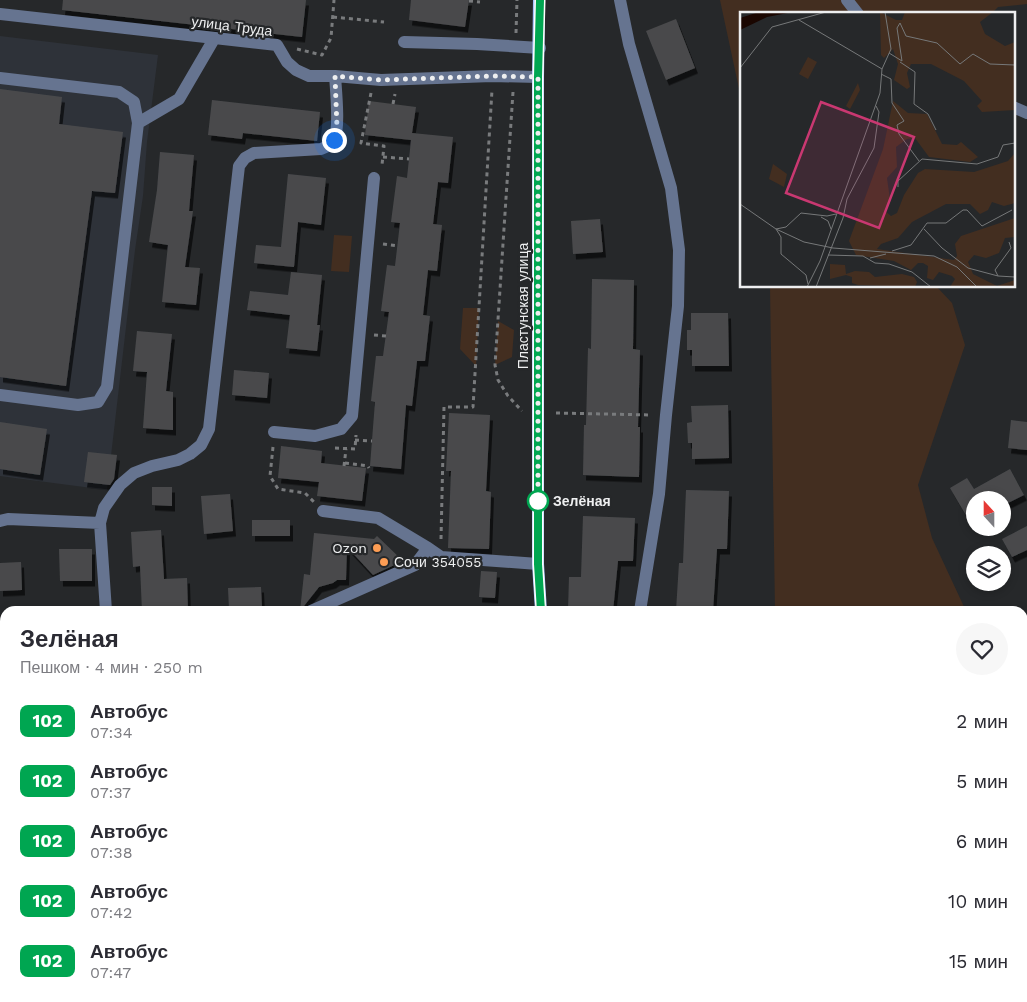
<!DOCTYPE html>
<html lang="ru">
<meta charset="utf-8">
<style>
:root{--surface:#fff;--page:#f7f7f7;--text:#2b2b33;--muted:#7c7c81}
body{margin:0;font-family:"Work Sans",sans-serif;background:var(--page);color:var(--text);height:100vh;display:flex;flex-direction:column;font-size:19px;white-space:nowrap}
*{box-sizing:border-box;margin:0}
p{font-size:16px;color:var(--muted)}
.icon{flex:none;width:28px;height:28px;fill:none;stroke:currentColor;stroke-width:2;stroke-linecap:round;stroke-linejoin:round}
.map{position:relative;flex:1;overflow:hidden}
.panel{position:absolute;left:0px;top:606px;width:1028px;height:396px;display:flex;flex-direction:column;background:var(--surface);border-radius:15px 15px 0 0;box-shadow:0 2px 8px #0003}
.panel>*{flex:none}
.badge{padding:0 10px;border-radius:8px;font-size:18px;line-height:32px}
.needle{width:32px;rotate:339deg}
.controls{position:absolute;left:966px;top:491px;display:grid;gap:10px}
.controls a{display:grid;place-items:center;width:45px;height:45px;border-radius:50%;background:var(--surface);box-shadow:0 2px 8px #0003;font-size:25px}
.you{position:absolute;width:25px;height:25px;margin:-12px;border:4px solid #fff;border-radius:50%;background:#1a73e8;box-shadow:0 0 0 8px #1a73e833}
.map>.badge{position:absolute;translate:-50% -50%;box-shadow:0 0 0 2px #fff}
.round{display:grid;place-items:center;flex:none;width:52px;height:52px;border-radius:26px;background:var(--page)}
.summary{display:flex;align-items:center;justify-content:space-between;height:85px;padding:0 20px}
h1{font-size:24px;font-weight:800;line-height:38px}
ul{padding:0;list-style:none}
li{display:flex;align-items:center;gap:15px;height:60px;padding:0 20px}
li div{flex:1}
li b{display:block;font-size:19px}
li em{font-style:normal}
li .badge{min-width:55px;font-weight:700;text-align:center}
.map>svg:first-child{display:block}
</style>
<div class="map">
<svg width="1027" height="1002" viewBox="0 0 1027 1002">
<defs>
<filter id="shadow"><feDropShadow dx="3" dy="5.5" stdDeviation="0" flood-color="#0009"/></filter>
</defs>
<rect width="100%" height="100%" fill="#26282a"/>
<path fill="#2e3239" d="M 0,36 L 158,55 L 147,142 L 143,196 L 135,250 L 107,490 L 0,476 Z
M 0,961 L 5,961 L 5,998 L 522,998 L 522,1002 L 0,1002 Z"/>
<path fill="#432e20" d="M 720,0 L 1027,0 L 1027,4 L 998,7 L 991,14 L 741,14 L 741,98 Z
M 334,235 L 352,236 L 349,272 L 331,271 Z
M 770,286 L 936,286 L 952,303 L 965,345 L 918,485 L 932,538 L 966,611 L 775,611 Z
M 463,308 L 479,308 L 476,366 L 460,349 Z
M 498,321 L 514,330 L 512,357 L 495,365 Z
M 1023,821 L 1027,822 L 1027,1002 L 781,1002 L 781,998 L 1022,998 Z"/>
<path fill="#494a4c" filter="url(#shadow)" d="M 63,0 L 306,0 L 302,37 L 62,10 Z
M 411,0 L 469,0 L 465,27 L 409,20 Z
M 676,19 L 695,68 L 666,80 L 646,31 Z
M 0,89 L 62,97 L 59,124 L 123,132 L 115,193 L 92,191 L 66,386 L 0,377 Z
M 212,100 L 320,112 L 317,141 L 243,133 L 242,139 L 208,135 Z
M 369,101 L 416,107 L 412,133 L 453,137 L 448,183 L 438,182 L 433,224 L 442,225 L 437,271 L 428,270 L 423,315 L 430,316 L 425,361 L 417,361 L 412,406 L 406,405 L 401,469 L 370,466 L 375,402 L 371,401 L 376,356 L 383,356 L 389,312 L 381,311 L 387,265 L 395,266 L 400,223 L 391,222 L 397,176 L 407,178 L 411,140 L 365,135 Z
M 160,152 L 194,155 L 189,211 L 193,211 L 185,267 L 200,268 L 196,305 L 162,302 L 168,245 L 149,242 L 157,190 Z
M 288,174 L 326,178 L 321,225 L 298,222 L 294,267 L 254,263 L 256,245 L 281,247 Z
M 600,219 L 603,252 L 573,254 L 571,221 Z
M 291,272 L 322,275 L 317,325 L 320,325 L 317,351 L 286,348 L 290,315 L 247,310 L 250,291 L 288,295 Z
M 592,279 L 634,280 L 633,349 L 640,350 L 638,427 L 640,427 L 639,477 L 583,475 L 584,425 L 586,425 L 588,348 L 591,349 Z
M 691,313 L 728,313 L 729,366 L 692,366 L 692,350 L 687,350 L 687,330 L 691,330 Z
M 137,331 L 172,334 L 166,391 L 173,392 L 173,430 L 143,428 L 147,372 L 133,371 Z
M 234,370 L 269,373 L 267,398 L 232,395 Z
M 728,405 L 729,458 L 692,459 L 692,443 L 688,443 L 687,423 L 692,422 L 691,406 Z
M 449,413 L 490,415 L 486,491 L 491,492 L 489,549 L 448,548 L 451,471 L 446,471 Z
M 1011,420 L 1027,422 L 1027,450 L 1008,448 Z
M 0,422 L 47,429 L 40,475 L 0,469 Z
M 281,446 L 322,451 L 321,463 L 366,468 L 362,501 L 317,496 L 319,482 L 278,478 Z
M 88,452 L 117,455 L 114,479 L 110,485 L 84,482 Z
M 1010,469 L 1024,495 L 1002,506 L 1002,500 L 975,500 L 975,519 L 970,522 L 950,488 L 967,478 L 974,489 Z
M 152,487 L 172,487 L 172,506 L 152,505 Z
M 686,490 L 729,491 L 727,549 L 717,549 L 713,611 L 676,611 L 679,563 L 683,563 Z
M 230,494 L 233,531 L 204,534 L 201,496 Z
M 583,516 L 635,518 L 633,561 L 618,561 L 613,611 L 568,611 L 569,577 L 581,577 Z
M 252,520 L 290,520 L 290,536 L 252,536 Z
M 1027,526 L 1027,550 L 1012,557 L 1002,539 Z
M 161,530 L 164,579 L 187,578 L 188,611 L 142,611 L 140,566 L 133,567 L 131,532 Z
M 314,533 L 374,539 L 377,536 L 403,561 L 373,575 L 347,547 L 346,580 L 337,580 L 333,583 L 319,587 L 300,611 L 304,574 L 310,575 Z
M 59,549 L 92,549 L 92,581 L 60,581 Z
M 21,562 L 22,590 L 0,591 L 0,563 Z
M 481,571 L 497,572 L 495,598 L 479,597 Z
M 261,587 L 262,608 L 229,609 L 228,588 Z"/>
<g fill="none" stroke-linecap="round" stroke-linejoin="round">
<path stroke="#797b7d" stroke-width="3" stroke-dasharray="4 4" stroke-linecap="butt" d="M 469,1 L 480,2
M 333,17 L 384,22
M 516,33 L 517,0
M 297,49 L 322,55 L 331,38 L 334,0
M 513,92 L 495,365 L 498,380 L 508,396 L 522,411
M 371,93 L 361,143 L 384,146 L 382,165
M 393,104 L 395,94
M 383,157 L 409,159
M 383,244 L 398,246
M 374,335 L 386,336
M 556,413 L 652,415
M 355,440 L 372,441
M 273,447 L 270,476 L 278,489 L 305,493 L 314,502
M 335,448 L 355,449 L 356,435
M 345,463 L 368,466 L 369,468
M 344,466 L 346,449
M 441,539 L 444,407 L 473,407 L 492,90"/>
<path stroke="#667490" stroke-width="12" d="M 620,0 L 629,44 L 671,188 L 679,250 L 678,306 L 666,415 L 659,494 L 640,611
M 847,0 L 858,14
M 0,14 L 277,45 L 287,62 L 296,70 L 309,76 L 335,76 L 381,80 L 492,76 L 538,77
M 404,42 L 477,44 L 540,48
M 0,78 L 119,92 L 134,102 L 138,123 L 107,387 L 98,402 L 78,405 L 0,395
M 1013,107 L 1027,113
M 138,123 L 179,99 L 214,39
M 274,432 L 315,436 L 341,429 L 352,416 L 374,178
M 323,511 L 378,518 L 428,548 L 441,557 L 538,564
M 0,521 L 8,519 L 100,523
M 106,611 L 100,523 L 104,508 L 120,485 L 134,473 L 152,466 L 178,460 L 190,454 L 201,445 L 209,429 L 239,166 L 245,158 L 254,153 L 321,149 C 326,147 331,145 334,140 C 340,129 336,91 335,76
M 311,611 L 415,565 L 428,548
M 0,807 L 5,807
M 0,980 L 5,979
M 637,998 L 638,1002"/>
<path stroke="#a5c1fb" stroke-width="12" d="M 539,0 L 538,77 L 538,564 L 541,611
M 567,998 L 567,1002"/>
</g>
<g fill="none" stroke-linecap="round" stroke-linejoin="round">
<g stroke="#fff" stroke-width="11">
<path id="line" d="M 540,0 L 538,77 L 538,564 L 541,611"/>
</g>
<use href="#line" stroke="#00a651" stroke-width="8"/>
<path stroke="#eeeff0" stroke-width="5" stroke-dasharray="0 9" d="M 334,140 L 337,128 L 335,76 L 381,80 L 492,76 L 538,77 L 538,507 L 538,501"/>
</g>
<circle fill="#fff" stroke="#00a651" stroke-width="2.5" cx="538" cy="501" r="10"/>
<g fill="#fd9d54" stroke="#26282a" stroke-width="2">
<circle cx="377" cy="548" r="5"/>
<circle cx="384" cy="562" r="5"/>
</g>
<g text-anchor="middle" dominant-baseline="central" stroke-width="4.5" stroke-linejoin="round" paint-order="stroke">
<g font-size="14" fill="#eeeff0" stroke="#26282a">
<text transform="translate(232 26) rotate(7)">улица Труда</text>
<text transform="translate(523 306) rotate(-90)">Пластунская улица</text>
</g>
<g font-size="14" font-weight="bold" fill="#eeeff0" stroke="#26282a" text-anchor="start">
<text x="553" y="501">Зелёная</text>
</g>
<g font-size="14" fill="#eeeff0" stroke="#26282a" text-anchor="end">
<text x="367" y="548">Ozon</text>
<text x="394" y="562" text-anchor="start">Сочи 354055</text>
</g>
</g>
<g transform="translate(740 12)">
<rect width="275" height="275" fill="#26282a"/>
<path d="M 140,0 L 156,8 L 162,8 L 165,0 L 253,0 L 240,10 L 245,22 L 265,34 L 275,30 L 275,98 L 242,100 L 237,94 L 242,89 L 224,69 L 191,52 L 171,52 L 167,61 L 170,75 L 167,77 L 154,68 L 158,52 L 153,37 L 144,46 L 141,43 ZM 68,45 L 77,50 L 68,67 L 59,62 ZM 118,71 L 120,78 L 110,97 L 106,94 ZM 153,89 L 168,101 L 187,102 L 202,132 L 217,133 L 221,130 L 238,145 L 230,150 L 189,145 L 175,126 L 167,127 L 156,135 L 157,155 L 147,166 L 150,187 L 145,199 L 151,204 L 157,201 L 164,183 L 178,161 L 185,157 L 234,160 L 268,149 L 275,141 L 275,191 L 264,194 L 252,190 L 248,198 L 240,202 L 230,192 L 206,192 L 172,210 L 158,226 L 141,232 L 137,237 L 214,248 L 217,244 L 215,232 L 221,224 L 275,206 L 275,225 L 265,226 L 259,241 L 246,246 L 234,243 L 228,250 L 233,262 L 257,274 L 275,268 L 275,275 L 210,275 L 215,267 L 212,264 L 199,260 L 193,268 L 187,266 L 188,254 L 183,251 L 178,251 L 171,258 L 154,249 L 116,243 L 109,229 L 143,137 ZM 33,152 L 47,162 L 44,175 L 29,167 ZM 90,252 L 105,253 L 106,262 L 115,259 L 129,260 L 135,265 L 162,262 L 174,265 L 177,270 L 175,275 L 118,273 L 112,271 L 112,265 L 106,263 L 90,267 Z" fill="#432e20"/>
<path d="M 19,0 L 53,0 L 27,5 L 0,18 L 0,6 Z" fill="#1a0600"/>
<path fill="none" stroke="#767879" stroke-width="1" d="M 59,8 L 142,57M 149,41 L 162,49 L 157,16 L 160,11 L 166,24 L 197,31 L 220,52 L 233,42 L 250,52 L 275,53M 160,50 L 175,60 L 174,92 L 188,102 L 196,118M 0,56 L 32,15 L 86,0M 141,62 L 151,67 L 152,91 L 164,109 L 157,113 L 159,122 L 179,149M 158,175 L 158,169 L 182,147 L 237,152 L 258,145 L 263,133 L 275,131M 0,192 L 36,217 L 64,230 L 93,236 L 194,244 L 217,255 L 237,275M 81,205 L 88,209 L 91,217M 184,217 L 202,236 L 228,256 L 258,264M 269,230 L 271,236 L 255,258 L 258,264 L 275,265M 152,239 L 171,233 L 187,211 L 206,211 L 223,198 L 227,198 L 242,214 L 272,198M 88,243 L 123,244 L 135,251 L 149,252 L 172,260 L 191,275M 130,246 L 146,242M 68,272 L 66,263 L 41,242 L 41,225 L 36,217 L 46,215 L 61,201 L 87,204 L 96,202M 67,275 L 80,249 L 140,81 L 142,57 L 151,37 L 145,0M 76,275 L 103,206 L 107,187 L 134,136 L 139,100 L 136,94"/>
<path fill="#c93871" fill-opacity="0.15" stroke="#c93871" stroke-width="2.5" d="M 81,90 L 174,125 L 139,216 L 46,181 Z"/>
<rect width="275" height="275" fill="none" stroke="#eeeff0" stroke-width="2.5"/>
</g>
</svg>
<div class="controls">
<a><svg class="needle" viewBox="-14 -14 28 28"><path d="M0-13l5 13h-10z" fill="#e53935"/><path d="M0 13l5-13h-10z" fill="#7c7c81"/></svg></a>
<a><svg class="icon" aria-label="layers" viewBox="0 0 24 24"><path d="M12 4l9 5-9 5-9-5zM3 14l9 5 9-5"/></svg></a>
</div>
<div class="you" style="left:334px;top:140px"></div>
<section class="panel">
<div class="summary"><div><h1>Зелёная</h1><p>Пешком · 4 мин · 250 m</p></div><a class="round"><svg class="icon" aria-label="heart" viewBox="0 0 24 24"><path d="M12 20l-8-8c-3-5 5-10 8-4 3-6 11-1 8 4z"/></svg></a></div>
<ul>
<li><span class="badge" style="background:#00a651;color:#fff">102</span><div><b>Автобус</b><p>07:34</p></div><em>2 мин</em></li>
<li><span class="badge" style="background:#00a651;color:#fff">102</span><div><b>Автобус</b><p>07:37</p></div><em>5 мин</em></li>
<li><span class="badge" style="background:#00a651;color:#fff">102</span><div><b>Автобус</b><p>07:38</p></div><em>6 мин</em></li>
<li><span class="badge" style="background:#00a651;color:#fff">102</span><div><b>Автобус</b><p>07:42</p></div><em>10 мин</em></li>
<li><span class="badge" style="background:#00a651;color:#fff">102</span><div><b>Автобус</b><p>07:47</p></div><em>15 мин</em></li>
</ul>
</section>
</div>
